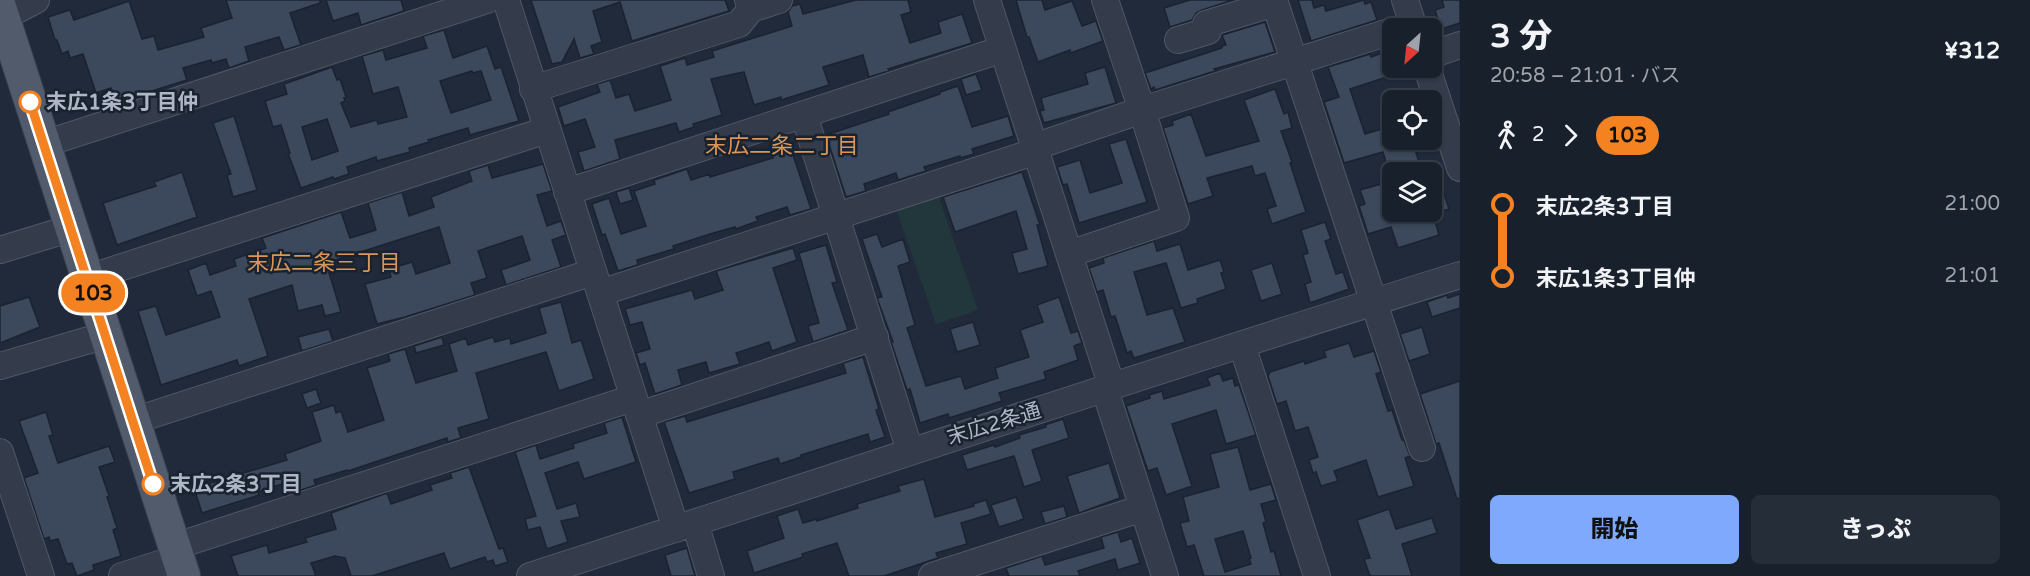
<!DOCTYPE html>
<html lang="ja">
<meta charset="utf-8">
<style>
:root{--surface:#18202c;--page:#252d38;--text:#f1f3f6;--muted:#9fa3a9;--line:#363e48;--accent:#7ea9fd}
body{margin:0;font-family:"Varela Round","Noto Sans JP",sans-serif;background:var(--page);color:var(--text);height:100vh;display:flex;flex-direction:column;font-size:22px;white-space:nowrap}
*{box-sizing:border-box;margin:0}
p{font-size:20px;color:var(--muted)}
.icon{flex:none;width:33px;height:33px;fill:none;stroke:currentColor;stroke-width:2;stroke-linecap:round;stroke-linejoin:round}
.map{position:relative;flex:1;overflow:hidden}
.panel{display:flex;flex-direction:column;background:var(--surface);width:570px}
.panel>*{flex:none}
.badge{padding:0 12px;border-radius:20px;font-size:21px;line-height:39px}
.needle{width:39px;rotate:207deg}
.controls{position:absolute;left:1382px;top:18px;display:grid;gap:12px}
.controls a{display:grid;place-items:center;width:60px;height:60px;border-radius:9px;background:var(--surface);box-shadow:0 2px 4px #0004,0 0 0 2px var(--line);font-size:30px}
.map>.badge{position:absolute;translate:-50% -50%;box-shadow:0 0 0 3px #fff}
.legs{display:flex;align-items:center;gap:9px;height:66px;padding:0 30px;font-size:20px}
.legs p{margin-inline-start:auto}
.overview{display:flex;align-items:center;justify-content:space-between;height:102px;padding:0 30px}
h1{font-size:33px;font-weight:800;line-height:45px}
.button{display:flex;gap:12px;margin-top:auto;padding:12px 30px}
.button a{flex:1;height:69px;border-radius:9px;background:var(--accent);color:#111;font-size:24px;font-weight:800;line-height:69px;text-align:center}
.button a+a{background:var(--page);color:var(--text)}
ul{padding:0 30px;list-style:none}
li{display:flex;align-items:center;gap:21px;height:72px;font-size:22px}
li i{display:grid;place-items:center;width:9px;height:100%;margin:0 8px;background:currentColor}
li i::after{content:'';width:15px;height:15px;margin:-8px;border:4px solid;border-radius:50%;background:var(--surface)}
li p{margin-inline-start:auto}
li:first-child i{background:linear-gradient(#0000 50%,currentColor 0)}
li:last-child i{background:linear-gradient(currentColor 50%,#0000 0)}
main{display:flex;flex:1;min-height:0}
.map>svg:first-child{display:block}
</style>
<main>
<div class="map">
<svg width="1460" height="576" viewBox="0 0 1460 576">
<rect width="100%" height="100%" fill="#202a3a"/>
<path fill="#22373c" d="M 937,192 L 978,310 L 936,324 L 895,206 Z"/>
<path fill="#3c485b" stroke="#1b2331" stroke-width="1.5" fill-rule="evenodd" d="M 226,0 L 320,0 L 320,3 L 290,13 L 301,45 L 284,50 L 279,37 L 245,47 L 249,61 L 229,68 L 226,59 L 212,63 L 211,60 L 183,68 L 187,80 L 133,97 L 134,99 L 116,105 L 111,88 L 96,93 L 83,54 L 70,58 L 68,51 L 62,54 L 57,40 L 55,40 L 48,17 L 70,10 L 74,20 L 129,1 L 142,39 L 154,36 L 158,50 L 204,37 L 201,28 L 232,18 Z
M 326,0 L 401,0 L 404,11 L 361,25 L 358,13 L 333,21 Z
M 531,0 L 725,0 L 729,11 L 632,41 L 620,2 L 593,11 L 602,42 L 591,46 L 594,54 L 580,58 L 574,39 L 562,62 L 552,64 Z
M 856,0 L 908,0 L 911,12 L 901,15 L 910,43 L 941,33 L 938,22 L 962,14 L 972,43 L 888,69 L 889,71 L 869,77 L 863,55 L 823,67 L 829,85 L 781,100 L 781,97 L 754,105 L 744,72 L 711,79 L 722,115 L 693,124 L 694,127 L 679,132 L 676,123 L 615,140 L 620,159 L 584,171 L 578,152 L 595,147 L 585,119 L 564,126 L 558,107 L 600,92 L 597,84 L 610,80 L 616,98 L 629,94 L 635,111 L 671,100 L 660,66 L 685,58 L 687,65 L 714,57 L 712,51 L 792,26 L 788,12 L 792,6 L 800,4 L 803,14 Z
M 1016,0 L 1042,0 L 1045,10 L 1072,1 L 1082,26 L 1096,21 L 1103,41 L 1071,53 L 1070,50 L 1038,62 L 1029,37 L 1027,37 Z
M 1190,0 L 1233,0 L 1202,10 L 1196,13 L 1192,20 L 1170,27 L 1164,8 Z
M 1298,0 L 1312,0 L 1314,8 L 1324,5 L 1326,11 L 1364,0 L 1365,4 L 1371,2 L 1377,20 L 1311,41 Z
M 1442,0 L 1460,0 L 1460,23 L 1441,29 L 1435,10 L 1444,7 Z
M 1265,22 L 1275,52 L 1214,69 L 1215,71 L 1155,90 L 1154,87 L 1151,89 L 1145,73 L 1222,48 L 1222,46 L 1226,45 L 1222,35 Z
M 444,30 L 453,58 L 487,46 L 495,69 L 501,67 L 519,121 L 470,135 L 468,128 L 428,140 L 429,142 L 409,148 L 410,152 L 377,161 L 376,157 L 347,167 L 349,174 L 334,179 L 333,177 L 301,188 L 288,153 L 290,153 L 281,125 L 273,127 L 265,101 L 287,94 L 284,84 L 332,67 L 337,80 L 340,79 L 346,97 L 344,98 L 345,101 L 341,103 L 351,127 L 377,120 L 378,124 L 407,117 L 398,87 L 373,94 L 362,56 L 383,50 L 386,60 L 427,48 L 423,36 ZM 472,71 L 473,73 L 481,71 L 491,100 L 451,113 L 440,81 ZM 327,119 L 338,151 L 312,160 L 302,127 Z
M 1382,53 L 1392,60 L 1391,68 L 1393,75 L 1350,89 L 1365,134 L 1392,126 L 1392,140 L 1412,140 L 1422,172 L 1389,172 L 1383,152 L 1344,163 L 1324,102 L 1339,97 L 1328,67 L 1370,54 L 1371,57 Z
M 1105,67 L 1116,103 L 1044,123 L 1040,111 L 1044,110 L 1041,98 L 1088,84 L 1085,73 Z
M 976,74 L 982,90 L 966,95 L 961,79 Z
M 958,86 L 972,127 L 1008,116 L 1014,136 L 972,149 L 974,154 L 960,158 L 960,156 L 924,167 L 926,171 L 898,180 L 896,173 L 864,184 L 866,191 L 846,197 L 826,135 L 889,114 L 888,112 L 940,94 L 940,92 Z
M 1275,89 L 1284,114 L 1288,112 L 1292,128 L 1281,131 L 1292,162 L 1290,163 L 1306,212 L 1272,224 L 1267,209 L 1276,206 L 1265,173 L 1255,176 L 1252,166 L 1207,178 L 1213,196 L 1188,204 L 1163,128 L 1173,125 L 1172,121 L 1191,114 L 1206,156 L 1259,141 L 1244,100 Z
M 234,116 L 257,190 L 233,197 L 227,175 L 231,174 L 213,123 Z
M 1126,139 L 1147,202 L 1079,223 L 1067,184 L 1063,185 L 1057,167 L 1080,160 L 1090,193 L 1122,183 L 1109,144 Z
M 788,140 L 811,209 L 790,215 L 787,207 L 756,217 L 758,221 L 736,229 L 735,227 L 710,234 L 673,246 L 674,249 L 637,260 L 638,265 L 618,271 L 605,234 L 602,235 L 592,204 L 609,198 L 621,234 L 646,226 L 634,191 L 655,184 L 654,180 L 687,169 L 691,180 L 710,174 L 710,177 L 773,158 L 769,145 Z
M 543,164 L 552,191 L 537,195 L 547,226 L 561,221 L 566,235 L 552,240 L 561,267 L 506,285 L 501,270 L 530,260 L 522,236 L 478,251 L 487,278 L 471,283 L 475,295 L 405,317 L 377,324 L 365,284 L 391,277 L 389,269 L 412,262 L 416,274 L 450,263 L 439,227 L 326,263 L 341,312 L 325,316 L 322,305 L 298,311 L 292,285 L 249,299 L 268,356 L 239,366 L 237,360 L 161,385 L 138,311 L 156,306 L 166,335 L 220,317 L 211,291 L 197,296 L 188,270 L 206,263 L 210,275 L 236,266 L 234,259 L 266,248 L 262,238 L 341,212 L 350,238 L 376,230 L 368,203 L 402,192 L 409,216 L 434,207 L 431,197 L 472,181 L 469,171 L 488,165 L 492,178 Z
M 182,172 L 197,217 L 117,245 L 103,203 L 156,186 L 154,182 Z
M 1022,172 L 1040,225 L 1037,225 L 1048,266 L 1018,274 L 1012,253 L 1027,249 L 1016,211 L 955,232 L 943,197 Z
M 1392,181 L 1392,212 L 1431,212 L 1431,198 L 1444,194 L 1449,209 L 1433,214 L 1439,235 L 1398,248 L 1391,227 L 1368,234 L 1359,206 L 1365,204 L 1360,190 Z
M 629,188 L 633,200 L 620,204 L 616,192 Z
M 1325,222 L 1331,239 L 1325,241 L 1336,274 L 1343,272 L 1349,289 L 1310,303 L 1305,284 L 1311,282 L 1303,255 L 1308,253 L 1301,230 Z
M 877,234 L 882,247 L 903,239 L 910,262 L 898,266 L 915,325 L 907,328 L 926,386 L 961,376 L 965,389 L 998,378 L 995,368 L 1029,357 L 1020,330 L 1043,322 L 1037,305 L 1059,297 L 1071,333 L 1078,331 L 1082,343 L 1074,346 L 1078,360 L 1044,372 L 1046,379 L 999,393 L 1002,401 L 949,418 L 948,414 L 920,423 L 910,389 L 907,390 L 891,342 L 893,342 L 877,298 L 882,297 L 862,239 Z
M 1154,241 L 1157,251 L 1180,244 L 1188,270 L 1220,260 L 1224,272 L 1221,273 L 1226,289 L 1197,299 L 1198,303 L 1181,308 L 1166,263 L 1134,272 L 1147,315 L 1173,308 L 1185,342 L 1134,358 L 1131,351 L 1127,353 L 1115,316 L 1111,317 L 1103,290 L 1097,292 L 1089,268 L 1104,263 L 1103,258 Z
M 826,245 L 837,282 L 832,283 L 848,330 L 813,342 L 808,326 L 819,323 L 799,253 Z
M 793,248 L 797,260 L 773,268 L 797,342 L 772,351 L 769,342 L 736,353 L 740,364 L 709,373 L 706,362 L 678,370 L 682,385 L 655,394 L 645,363 L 640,365 L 636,353 L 650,349 L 642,322 L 630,325 L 625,309 L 692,290 L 695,299 L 723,290 L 716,271 Z
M 1272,263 L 1282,294 L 1261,301 L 1251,270 Z
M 1460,294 L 1460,308 L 1432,317 L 1427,302 L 1447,295 L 1448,298 Z
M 29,297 L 40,327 L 0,343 L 0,306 Z
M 561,302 L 572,343 L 581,340 L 594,379 L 559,391 L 546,352 L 476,373 L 489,419 L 458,428 L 461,438 L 448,442 L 447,438 L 348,471 L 347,470 L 314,480 L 316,485 L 298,491 L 294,480 L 258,492 L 259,495 L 202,513 L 194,488 L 287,460 L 285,454 L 321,441 L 312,412 L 334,405 L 336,413 L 341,411 L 348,432 L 384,420 L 367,368 L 390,361 L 388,354 L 405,349 L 416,383 L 457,371 L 449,344 L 466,338 L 468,345 L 493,337 L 495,342 L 510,338 L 511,344 L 546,333 L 539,308 Z
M 973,322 L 980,345 L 957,352 L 950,329 Z
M 1422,327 L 1430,354 L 1409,361 L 1400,334 Z
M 329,329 L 333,341 L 302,351 L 298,337 Z
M 442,337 L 444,345 L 416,353 L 414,346 Z
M 1349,343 L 1354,357 L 1374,351 L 1381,372 L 1376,374 L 1388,411 L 1392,410 L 1402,440 L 1404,440 L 1410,456 L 1405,458 L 1414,486 L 1378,497 L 1366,460 L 1334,471 L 1338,481 L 1321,486 L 1316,472 L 1313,473 L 1309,460 L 1318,457 L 1308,427 L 1295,431 L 1286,401 L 1277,404 L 1268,376 L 1270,372 L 1304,361 L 1305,364 L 1326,357 L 1324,351 Z
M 863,357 L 879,409 L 876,410 L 885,437 L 870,442 L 868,434 L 801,455 L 801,457 L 780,464 L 778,458 L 733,472 L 735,479 L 689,493 L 664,422 L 685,416 L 687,422 L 846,373 L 843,363 Z
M 1220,373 L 1223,381 L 1233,378 L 1235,386 L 1239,385 L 1256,435 L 1226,444 L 1216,410 L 1172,424 L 1192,486 L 1166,495 L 1157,468 L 1148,471 L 1126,406 L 1150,398 L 1149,395 L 1162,391 L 1164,399 L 1210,385 L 1207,378 Z
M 1460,381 L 1460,498 L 1457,499 L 1439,443 L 1436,444 L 1420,394 Z
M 316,389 L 321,403 L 307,408 L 302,394 Z
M 46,412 L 53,435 L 49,436 L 58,463 L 109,446 L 115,462 L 99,467 L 109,496 L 107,497 L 117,528 L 113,530 L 121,556 L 93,565 L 94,570 L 77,576 L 72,563 L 67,564 L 58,539 L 50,541 L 49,537 L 44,539 L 24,478 L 38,473 L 19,421 Z
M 622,417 L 636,462 L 584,479 L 578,462 L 545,473 L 557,509 L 576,503 L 580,517 L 561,521 L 568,542 L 547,549 L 540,527 L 528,530 L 525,519 L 536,516 L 515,452 L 536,445 L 540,459 L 574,448 L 573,444 L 607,433 L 604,423 Z
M 1063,419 L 1069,438 L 1032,450 L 1042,481 L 1024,487 L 1014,456 L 967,470 L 962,455 L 994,445 L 995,447 L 1020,438 L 1019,435 L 1046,427 L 1045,425 Z
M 1238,447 L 1250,490 L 1271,484 L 1276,500 L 1261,504 L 1266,522 L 1263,523 L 1271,552 L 1274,551 L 1281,576 L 1204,576 L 1194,545 L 1187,547 L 1180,523 L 1189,521 L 1183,497 L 1219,487 L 1210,454 ZM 1243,531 L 1251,558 L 1249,559 L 1251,564 L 1225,572 L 1215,539 Z
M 1109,463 L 1120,498 L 1079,513 L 1067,476 Z
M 469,467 L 499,549 L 503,548 L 508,562 L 495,566 L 493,560 L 487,562 L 485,557 L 450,569 L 444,553 L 372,576 L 351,576 L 345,558 L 335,556 L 311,563 L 316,576 L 238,576 L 231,556 L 267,545 L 269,553 L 307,542 L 305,538 L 336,529 L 331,513 L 387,493 L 391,504 L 432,490 L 430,485 L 452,478 L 450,473 Z
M 924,479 L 935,517 L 974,506 L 973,504 L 986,500 L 991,514 L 961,523 L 967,544 L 936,553 L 938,558 L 884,576 L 849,576 L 837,543 L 802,554 L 803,557 L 754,573 L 747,551 L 784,538 L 777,516 L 798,509 L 803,523 L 817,519 L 817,521 L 858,508 L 857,504 L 900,491 L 898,486 Z
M 1016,497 L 1024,519 L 999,527 L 991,505 Z
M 1064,506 L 1067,517 L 1045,524 L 1041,512 Z
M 1389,509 L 1396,529 L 1432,518 L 1437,533 L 1402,544 L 1412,576 L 1370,576 L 1364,559 L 1370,558 L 1357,520 Z
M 1118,532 L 1121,542 L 1132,538 L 1140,563 L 1118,570 L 1115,559 L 1078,571 L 1080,576 L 1009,576 L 1006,568 L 1042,556 L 1045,565 L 1104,548 L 1101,537 Z
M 687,548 L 695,576 L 671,576 L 665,555 Z"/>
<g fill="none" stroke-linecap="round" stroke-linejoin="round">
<g stroke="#4f5765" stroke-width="28">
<path id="minor" d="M 506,0 L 676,529
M 987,0 L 1112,387
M 1274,0 L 1422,448
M 1405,0 L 1414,28
M 751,9 L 779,0
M 0,19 L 36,0
M 1178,40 L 1208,31 L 1206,24 L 1275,3
M 1431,55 L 1460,45
M 1427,68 L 1460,168
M 533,89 L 739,24 L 751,9 L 748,0
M 804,115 L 910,451
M 44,144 L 487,0
M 1034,147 L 1142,110 L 1392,31
M 567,192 L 1003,49
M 0,250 L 72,228
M 1069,254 L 1176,218 L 1142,110 L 1105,0
M 88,278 L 547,130
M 600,293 L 1034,152
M 1242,345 L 1317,576
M 0,366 L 106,335
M 1105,390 L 1165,576
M 639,415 L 875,337
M 133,421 L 593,272
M 0,452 L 41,576
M 695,523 L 711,576
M 173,547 L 633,398
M 122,576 L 178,558
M 530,576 C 840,476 1149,372 1460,275
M 932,576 L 1143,508"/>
</g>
<g stroke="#3d4554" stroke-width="34">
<path id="major" d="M 0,7 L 184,576"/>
</g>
<use href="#minor" stroke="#343c4b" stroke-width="26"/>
<use href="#major" stroke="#525b6b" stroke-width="32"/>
</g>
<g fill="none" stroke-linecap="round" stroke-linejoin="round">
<g stroke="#fff" stroke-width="14">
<path id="line-1" d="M 30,102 L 153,484"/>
</g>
<use href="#line-1" stroke="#f58220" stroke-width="9"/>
</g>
<g fill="#fff" stroke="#f58220" stroke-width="3">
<circle cx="30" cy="102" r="10"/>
<circle cx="153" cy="484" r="10"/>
</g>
<g text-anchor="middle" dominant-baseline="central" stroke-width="5" stroke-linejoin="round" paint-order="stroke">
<g font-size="21" font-weight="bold" fill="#afb7c7" stroke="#19222f" text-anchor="start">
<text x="46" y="102">末広1条3丁目仲</text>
<text x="170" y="484">末広2条3丁目</text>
</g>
<g font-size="21" fill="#afb7c7" stroke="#19222f">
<text transform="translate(994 424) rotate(-17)">末広2条通</text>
</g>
<g font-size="22" fill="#d99658" stroke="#19222f">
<text x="782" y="146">末広二条二丁目</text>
<text x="324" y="263">末広二条三丁目</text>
</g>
</g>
</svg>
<div class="controls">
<a><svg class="needle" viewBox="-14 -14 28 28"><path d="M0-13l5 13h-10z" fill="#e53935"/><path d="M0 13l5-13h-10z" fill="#9fa3a9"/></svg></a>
<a><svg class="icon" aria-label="locate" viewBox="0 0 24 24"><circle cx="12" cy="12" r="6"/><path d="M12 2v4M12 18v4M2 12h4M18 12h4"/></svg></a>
<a><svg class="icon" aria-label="layers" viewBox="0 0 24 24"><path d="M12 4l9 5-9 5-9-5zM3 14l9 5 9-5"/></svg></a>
</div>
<b class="badge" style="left:93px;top:293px;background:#f58220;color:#111">103</b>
</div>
<section class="panel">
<div class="overview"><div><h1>3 分</h1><p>20:58 – 21:01 · バス</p></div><b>¥312</b></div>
<div class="legs"><svg class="icon" aria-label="walk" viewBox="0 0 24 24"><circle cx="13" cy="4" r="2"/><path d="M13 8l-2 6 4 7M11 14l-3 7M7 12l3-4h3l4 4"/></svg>2<svg class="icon" aria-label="forward" viewBox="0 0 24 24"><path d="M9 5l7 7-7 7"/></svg><b class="badge" style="background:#f58220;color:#111">103</b></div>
<ul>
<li><i style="color:#f58220"></i><b>末広2条3丁目</b><p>21:00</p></li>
<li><i style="color:#f58220"></i><b>末広1条3丁目仲</b><p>21:01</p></li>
</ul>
<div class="button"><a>開始</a><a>きっぷ</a></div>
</section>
</main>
